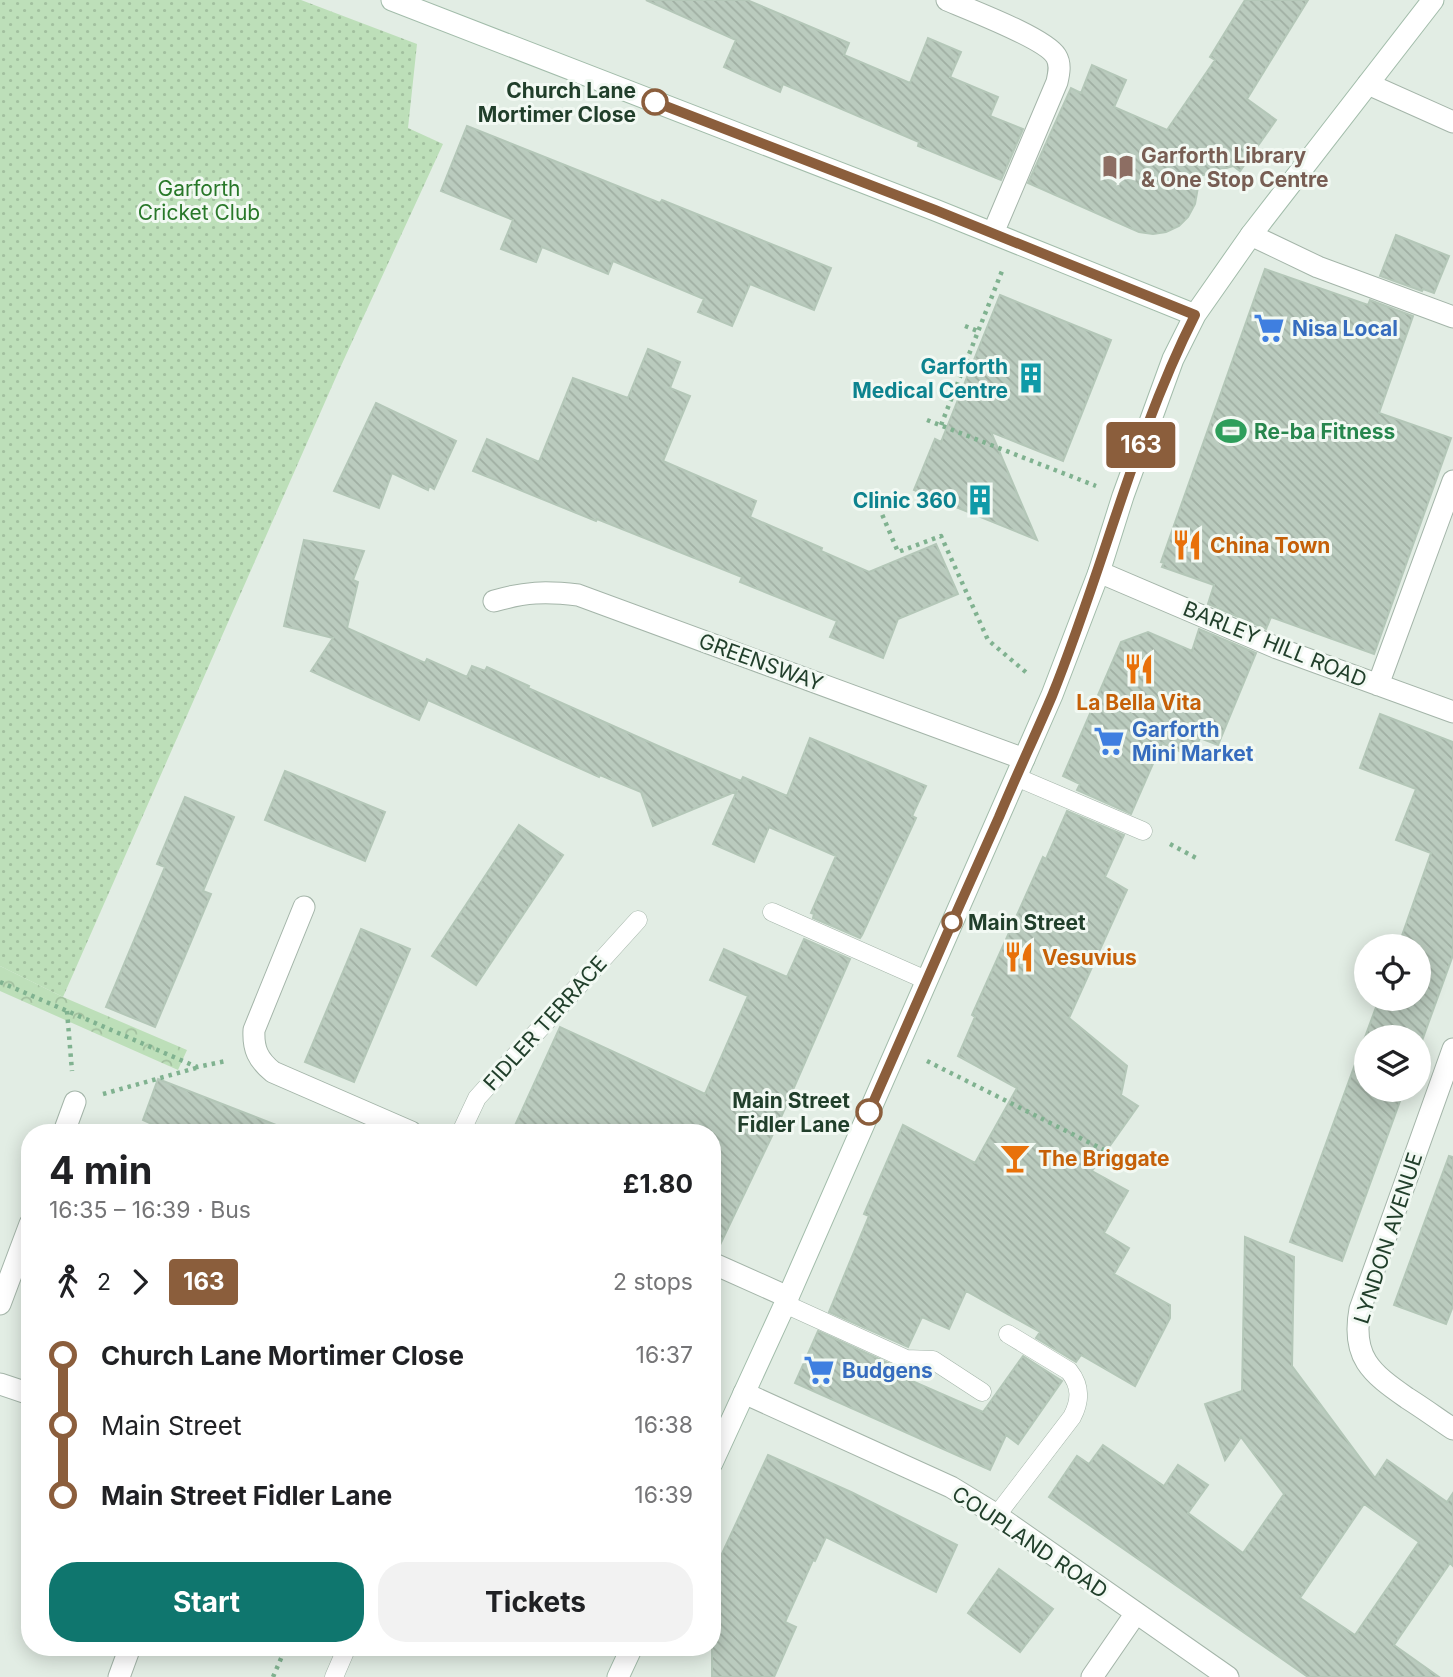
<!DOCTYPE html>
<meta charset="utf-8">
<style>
:root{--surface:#fff;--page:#f2f2f2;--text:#202124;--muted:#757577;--accent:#0f766e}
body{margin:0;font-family:Inter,sans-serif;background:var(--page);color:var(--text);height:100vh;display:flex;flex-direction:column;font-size:26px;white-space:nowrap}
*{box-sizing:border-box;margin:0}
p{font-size:23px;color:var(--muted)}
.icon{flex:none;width:38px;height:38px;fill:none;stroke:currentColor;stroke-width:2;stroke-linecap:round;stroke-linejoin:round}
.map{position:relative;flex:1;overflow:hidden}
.panel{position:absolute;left:21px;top:1124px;width:700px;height:532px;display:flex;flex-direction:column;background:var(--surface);border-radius:28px;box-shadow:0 4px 18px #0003}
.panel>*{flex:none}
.badge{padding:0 14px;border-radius:5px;font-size:24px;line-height:46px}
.controls{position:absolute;left:1354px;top:934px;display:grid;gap:14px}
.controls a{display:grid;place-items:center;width:77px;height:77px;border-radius:50%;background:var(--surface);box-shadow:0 4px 18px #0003;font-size:35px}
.map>.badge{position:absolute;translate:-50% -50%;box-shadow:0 0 0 4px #fff}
.legs{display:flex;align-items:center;gap:10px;height:77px;padding:0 28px;font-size:23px}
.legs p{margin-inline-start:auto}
.headline{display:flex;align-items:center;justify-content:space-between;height:119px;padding:0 28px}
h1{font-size:38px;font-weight:700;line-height:52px}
.button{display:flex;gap:14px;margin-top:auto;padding:14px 28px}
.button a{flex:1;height:80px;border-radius:28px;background:var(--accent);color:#fff;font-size:28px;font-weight:700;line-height:80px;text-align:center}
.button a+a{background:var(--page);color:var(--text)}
ul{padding:0 28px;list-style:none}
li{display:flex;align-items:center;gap:24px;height:70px;font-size:26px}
li i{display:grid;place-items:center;width:10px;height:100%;margin:0 9px;background:currentColor}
li i::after{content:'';width:18px;height:18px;margin:-9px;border:5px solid;border-radius:50%;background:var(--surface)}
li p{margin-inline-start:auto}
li:first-child i{background:linear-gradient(#0000 50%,currentColor 0)}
li:last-child i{background:linear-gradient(currentColor 50%,#0000 0)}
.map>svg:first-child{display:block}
</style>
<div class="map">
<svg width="1453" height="1677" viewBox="0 0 1453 1677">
<defs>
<pattern id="forest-crowns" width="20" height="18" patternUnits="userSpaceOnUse" patternTransform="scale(1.75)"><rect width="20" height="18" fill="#bddfb9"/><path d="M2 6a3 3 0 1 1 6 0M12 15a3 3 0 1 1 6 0" fill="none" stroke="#a2c09f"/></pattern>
<pattern id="park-dots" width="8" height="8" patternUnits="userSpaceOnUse" patternTransform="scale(1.75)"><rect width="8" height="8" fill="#bddfb9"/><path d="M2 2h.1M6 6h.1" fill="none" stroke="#a2c09f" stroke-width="1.8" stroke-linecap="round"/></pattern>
<pattern id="building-back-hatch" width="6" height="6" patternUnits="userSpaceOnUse" patternTransform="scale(1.75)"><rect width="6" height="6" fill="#bacbbe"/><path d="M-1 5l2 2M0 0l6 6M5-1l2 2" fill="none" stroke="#a0afa3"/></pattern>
</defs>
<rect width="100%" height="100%" fill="#e2ede4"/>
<path fill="url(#forest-crowns)" d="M 0,966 L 63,997 L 187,1050 L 178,1070 L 0,991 Z"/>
<path fill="url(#park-dots)" d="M 0,0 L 301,0 L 417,44 L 408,128 L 443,144 L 340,368 L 63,997 L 0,966 Z"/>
<path fill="url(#building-back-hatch)" stroke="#b4c7b8" stroke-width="2" fill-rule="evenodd" d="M 646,0 L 747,0 L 849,43 L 844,55 L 910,83 L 928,38 L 961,52 L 950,77 L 998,97 L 990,116 L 1023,129 L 1001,180 L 918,146 L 919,142 L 783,84 L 780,92 L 724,67 L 736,40 Z
M 1245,0 L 1308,0 L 1247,99 L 1276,120 L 1240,171 L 1233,166 L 1200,176 L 1195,204 L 1188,217 L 1179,226 L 1166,232 L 1153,234 L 1139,232 L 1028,183 L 1071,88 L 1081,93 L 1092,65 L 1126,80 L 1114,107 L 1167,130 L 1215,60 L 1210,57 Z
M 467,126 L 660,203 L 662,200 L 831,268 L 814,310 L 750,284 L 732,326 L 698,312 L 704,299 L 613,261 L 608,274 L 542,247 L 536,262 L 501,249 L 513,220 L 441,191 Z
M 1396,235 L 1449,256 L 1434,293 L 1423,289 L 1422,291 L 1380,276 Z
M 1265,269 L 1368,305 L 1370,300 L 1413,316 L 1379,413 L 1451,438 L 1374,654 L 1271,617 L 1266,629 L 1208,604 L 1214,585 L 1162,567 L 1164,563 L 1161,562 Z
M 1000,295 L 1111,340 L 1063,461 L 991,432 L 1037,540 L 914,490 L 935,439 L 941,442 Z
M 648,349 L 680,362 L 670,388 L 690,396 L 663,461 L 756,501 L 750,517 L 822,548 L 821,551 L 869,572 L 936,544 L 958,594 L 898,619 L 883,658 L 830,637 L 837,621 L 740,582 L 742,577 L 597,519 L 596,521 L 473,471 L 487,439 L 539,462 L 573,378 L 628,398 Z
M 376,403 L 456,441 L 434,489 L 429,486 L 428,490 L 392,473 L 379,508 L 334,491 Z
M 304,540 L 364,551 L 353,580 L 358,582 L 347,628 L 425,663 L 427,659 L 467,677 L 472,666 L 485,671 L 487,667 L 529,686 L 528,688 L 665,749 L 741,781 L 743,777 L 787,796 L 810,738 L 926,786 L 912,816 L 916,818 L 862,935 L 860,938 L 813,918 L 814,914 L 811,913 L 836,856 L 769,827 L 754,862 L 713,844 L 737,791 L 653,826 L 641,792 L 600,775 L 599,777 L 428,700 L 419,720 L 311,671 L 333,638 L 284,626 Z
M 1199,629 L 1256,653 L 1218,745 L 1200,738 L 1192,757 L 1162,743 L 1131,814 L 1077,790 L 1080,784 L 1063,776 L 1121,642 L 1148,632 L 1192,651 Z
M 1380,714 L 1453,742 L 1453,955 L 1419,1049 L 1419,1038 L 1367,1038 L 1367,1090 L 1404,1090 L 1342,1261 L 1290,1242 L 1379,999 L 1419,999 L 1419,947 L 1398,947 L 1431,853 L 1396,840 L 1416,789 L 1360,768 Z
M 285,771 L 385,812 L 365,861 L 265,820 Z
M 185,797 L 234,817 L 203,891 L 211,894 L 155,1027 L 106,1007 L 165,867 L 157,864 Z
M 1067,811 L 1124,835 L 1105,877 L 1127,890 L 1069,1018 L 1127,1066 L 1121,1095 L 1138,1106 L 1092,1171 L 1128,1191 L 1104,1233 L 1129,1248 L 1114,1274 L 1170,1305 L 1170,1318 L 1135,1386 L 1081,1355 L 1076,1362 L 1036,1338 L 1040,1332 L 966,1291 L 949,1329 L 922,1317 L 908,1347 L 829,1312 L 869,1216 L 864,1214 L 903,1125 L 975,1163 L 1017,1088 L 958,1056 L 975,1017 L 972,1015 L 1043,857 L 1046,859 Z
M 519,825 L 563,855 L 476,985 L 432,956 Z
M 361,929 L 410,949 L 354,1082 L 305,1062 Z
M 804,939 L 850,959 L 782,1115 L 717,1251 L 712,1250 L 712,1132 L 512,1132 L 560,1027 L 705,1094 L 748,996 L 710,980 L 724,949 L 787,977 Z
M 158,1079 L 289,1130 L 288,1132 L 151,1132 L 154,1125 L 143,1120 Z
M 1449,1156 L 1453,1157 L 1453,1306 L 1446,1324 L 1394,1305 Z
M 1245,1237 L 1294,1257 L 1292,1366 L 1375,1478 L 1387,1460 L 1447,1502 L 1453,1493 L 1453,1566 L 1450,1563 L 1394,1645 L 1439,1677 L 1308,1677 L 1049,1497 L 1077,1456 L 1089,1464 L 1103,1445 L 1164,1486 L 1178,1465 L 1208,1485 L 1188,1513 L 1243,1553 L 1284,1494 L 1241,1437 L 1225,1460 L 1205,1404 L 1242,1391 ZM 1364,1504 L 1419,1542 L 1355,1635 L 1300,1598 Z
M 818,1331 L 899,1368 L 896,1374 L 983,1412 L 1023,1356 L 1062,1381 L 1018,1444 L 1006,1435 L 990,1470 L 795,1383 Z
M 768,1455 L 851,1492 L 957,1545 L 936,1592 L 826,1537 L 815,1561 L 813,1560 L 785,1622 L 796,1627 L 774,1677 L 712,1677 L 712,1575 Z
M 999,1569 L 1053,1609 L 1020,1652 L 968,1613 Z"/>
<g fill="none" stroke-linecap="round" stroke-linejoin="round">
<g stroke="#a4b5a9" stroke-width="19">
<path id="lane" d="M 1016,777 L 1143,831
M 772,912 L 926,980
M 461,1132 L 477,1098 L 638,920
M 785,1304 L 906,1359 L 933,1360 L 982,1392
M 997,1515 L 1072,1417 C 1081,1400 1081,1386 1069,1371 L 1008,1334
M 334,1677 L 347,1647"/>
</g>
<g stroke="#a4b5a9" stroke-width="23">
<path id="street" d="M 947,0 C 970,10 1045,38 1056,56 C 1061,64 1059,73 1057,82 L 993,233
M 1368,84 L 1453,122
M 1251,235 L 1318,267 L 1453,317
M 1099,572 L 1277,648 L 1453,712
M 494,601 C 525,592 545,591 578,595 L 1024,759
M 1378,685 L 1453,481
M 304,907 L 254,1030 C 253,1049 258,1060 273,1072 L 411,1132
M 1453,1049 L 1360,1309 C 1351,1357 1371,1373 1407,1398 C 1423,1408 1438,1419 1453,1429
M 64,1132 L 75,1102
M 712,1263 L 788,1297
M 0,1304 L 30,1224
M 0,1384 L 30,1394
M 744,1393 L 951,1487 L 992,1512 L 1228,1677
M 119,1677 L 130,1647
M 1092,1677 L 1136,1613"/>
</g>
<g stroke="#a2bcaa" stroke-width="23">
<path id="secondary" d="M 392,0 L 935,210 L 1195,315
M 712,1463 L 785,1304 L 1052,695 L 1099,572 L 1123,496 L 1173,359 L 1195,315 L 1251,235 L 1433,0
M 618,1677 L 632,1647"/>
</g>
<path stroke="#80b290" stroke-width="4.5" stroke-dasharray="3.5 5" stroke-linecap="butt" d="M 965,326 L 978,331
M 927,420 L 1096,486
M 941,425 L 1002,271
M 879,507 L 898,552 L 941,536 L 988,640 L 1028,674
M 1170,844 L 1200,860
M 0,982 L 197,1067 L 226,1061
M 67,1011 L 72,1071
M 927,1061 L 1110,1153
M 103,1094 L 196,1068
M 273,1677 L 286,1647"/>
<use href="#lane" stroke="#fff" stroke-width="18"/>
<use href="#street" stroke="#fff" stroke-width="21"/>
<use href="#secondary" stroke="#fff" stroke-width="21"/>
</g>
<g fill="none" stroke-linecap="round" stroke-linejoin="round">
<g stroke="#fff" stroke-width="16">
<path id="line-1" d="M 655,102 L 935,210 L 1195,315 C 1134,436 1103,570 1052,696 C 1035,736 1016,776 999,817 C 955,915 912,1013 869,1112"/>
</g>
<use href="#line-1" stroke="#8b5e3c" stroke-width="10"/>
</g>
<defs>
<g id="library-bare" transform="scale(2.415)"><path d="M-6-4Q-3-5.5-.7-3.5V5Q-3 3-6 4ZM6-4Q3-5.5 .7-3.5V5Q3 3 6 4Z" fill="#8d6e63" stroke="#f2f9f3" stroke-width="2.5" paint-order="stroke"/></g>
<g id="supermarket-bare" transform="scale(2.415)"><path d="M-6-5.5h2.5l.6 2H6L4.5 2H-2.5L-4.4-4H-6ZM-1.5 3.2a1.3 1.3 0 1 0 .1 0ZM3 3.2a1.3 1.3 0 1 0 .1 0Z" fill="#3f7fe0" stroke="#f2f9f3" stroke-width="2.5" paint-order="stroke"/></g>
<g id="building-bare" transform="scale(2.415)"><path d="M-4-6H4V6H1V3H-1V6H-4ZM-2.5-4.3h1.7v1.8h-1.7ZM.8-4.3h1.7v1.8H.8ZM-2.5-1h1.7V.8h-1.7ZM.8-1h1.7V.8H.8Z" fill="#0f9aa8" stroke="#f2f9f3" stroke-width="2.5" paint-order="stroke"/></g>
<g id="stadium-bare" transform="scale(2.415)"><path d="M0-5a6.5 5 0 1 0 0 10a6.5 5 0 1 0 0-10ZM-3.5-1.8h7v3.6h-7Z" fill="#2e9e5b" stroke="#f2f9f3" stroke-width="2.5" paint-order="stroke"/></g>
<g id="restaurant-bare" transform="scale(2.415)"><path d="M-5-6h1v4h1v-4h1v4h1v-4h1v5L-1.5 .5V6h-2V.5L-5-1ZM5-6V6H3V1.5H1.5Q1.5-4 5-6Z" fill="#e8710a" stroke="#f2f9f3" stroke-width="2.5" paint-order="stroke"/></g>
<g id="bar-bare" transform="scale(2.415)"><path d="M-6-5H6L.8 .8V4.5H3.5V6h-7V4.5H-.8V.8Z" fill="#e8710a" stroke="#f2f9f3" stroke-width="2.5" paint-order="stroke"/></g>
</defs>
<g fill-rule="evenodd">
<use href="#library-bare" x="1118" y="167"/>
<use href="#supermarket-bare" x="1269" y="328"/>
<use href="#building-bare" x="1031" y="378"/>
<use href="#stadium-bare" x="1231" y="431"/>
<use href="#building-bare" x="980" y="500"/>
<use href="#restaurant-bare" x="1187" y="545"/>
<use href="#restaurant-bare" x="1139" y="669"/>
<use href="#supermarket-bare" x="1109" y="741"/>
<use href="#restaurant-bare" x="1019" y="957"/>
<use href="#bar-bare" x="1015" y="1158"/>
<use href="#supermarket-bare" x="819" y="1370"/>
</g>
<g fill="#fff" stroke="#8b5e3c" stroke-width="3.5">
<circle cx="655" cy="102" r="12"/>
<circle cx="952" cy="922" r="9"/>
<circle cx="869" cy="1112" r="12"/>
</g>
<g text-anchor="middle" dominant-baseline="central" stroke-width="6" stroke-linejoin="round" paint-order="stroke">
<g font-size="21" font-weight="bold" fill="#213f2b" stroke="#f2f9f3" text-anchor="end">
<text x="636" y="90">Church Lane<tspan x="636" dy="24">Mortimer Close</tspan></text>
<text x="968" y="922" text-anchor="start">Main Street</text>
<text x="850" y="1100">Main Street<tspan x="850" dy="24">Fidler Lane</tspan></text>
</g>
<g font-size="21" font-weight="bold" fill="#785e54" stroke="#f2f9f3" text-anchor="start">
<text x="1141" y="155">Garforth Library<tspan x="1141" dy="24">&amp; One Stop Centre</tspan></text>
</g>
<g font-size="21" fill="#287829" stroke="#f2f9f3">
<text x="199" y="188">Garforth<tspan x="199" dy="24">Cricket Club</tspan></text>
</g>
<g font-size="21" font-weight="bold" fill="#366cbe" stroke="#f2f9f3" text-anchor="start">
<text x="1292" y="328">Nisa Local</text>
<text x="1132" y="729">Garforth<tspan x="1132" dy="24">Mini Market</tspan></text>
<text x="842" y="1370">Budgens</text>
</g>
<g font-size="21" font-weight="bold" fill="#0d838f" stroke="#f2f9f3" text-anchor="end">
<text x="1008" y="366">Garforth<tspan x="1008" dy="24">Medical Centre</tspan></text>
<text x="957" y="500">Clinic 360</text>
</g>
<g font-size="21" font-weight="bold" fill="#27864d" stroke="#f2f9f3" text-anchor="start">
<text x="1254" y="431">Re-ba Fitness</text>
</g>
<g font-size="21" font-weight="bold" fill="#c56008" stroke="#f2f9f3" text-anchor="start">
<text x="1210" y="545">China Town</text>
<text x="1139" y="702" text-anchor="middle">La Bella Vita</text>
<text x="1042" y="957">Vesuvius</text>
<text x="1038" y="1158">The Briggate</text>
</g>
<g font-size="21" fill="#213f2b" stroke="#f2f9f3">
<text transform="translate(1275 644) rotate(22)">BARLEY HILL ROAD</text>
<text transform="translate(761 662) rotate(20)">GREENSWAY</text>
<text transform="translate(545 1023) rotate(-48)">FIDLER TERRACE</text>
<text transform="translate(1388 1238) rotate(-72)">LYNDON AVENUE</text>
<text transform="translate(1030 1542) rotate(34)">COUPLAND ROAD</text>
</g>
</g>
</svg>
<div class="controls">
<a><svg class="icon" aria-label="locate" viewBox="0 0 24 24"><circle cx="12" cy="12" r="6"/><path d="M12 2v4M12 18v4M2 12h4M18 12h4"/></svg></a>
<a><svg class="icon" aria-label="layers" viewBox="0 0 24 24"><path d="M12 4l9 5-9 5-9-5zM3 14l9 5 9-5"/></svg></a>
</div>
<b class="badge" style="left:1141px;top:445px;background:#8b5e3c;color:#fff">163</b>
<section class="panel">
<div class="headline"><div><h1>4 min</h1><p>16:35 – 16:39 · Bus</p></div><b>£1.80</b></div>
<div class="legs"><svg class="icon" aria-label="walk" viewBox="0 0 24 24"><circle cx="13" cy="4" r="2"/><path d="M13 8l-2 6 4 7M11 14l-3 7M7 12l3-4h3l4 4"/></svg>2<svg class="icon" aria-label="forward" viewBox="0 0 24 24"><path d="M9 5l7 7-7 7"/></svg><b class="badge" style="background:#8b5e3c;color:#fff">163</b><p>2 stops</p></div>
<ul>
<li><i style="color:#8b5e3c"></i><b>Church Lane Mortimer Close</b><p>16:37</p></li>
<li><i style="color:#8b5e3c"></i><span>Main Street</span><p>16:38</p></li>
<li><i style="color:#8b5e3c"></i><b>Main Street Fidler Lane</b><p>16:39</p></li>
</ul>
<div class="button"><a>Start</a><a>Tickets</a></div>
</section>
</div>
